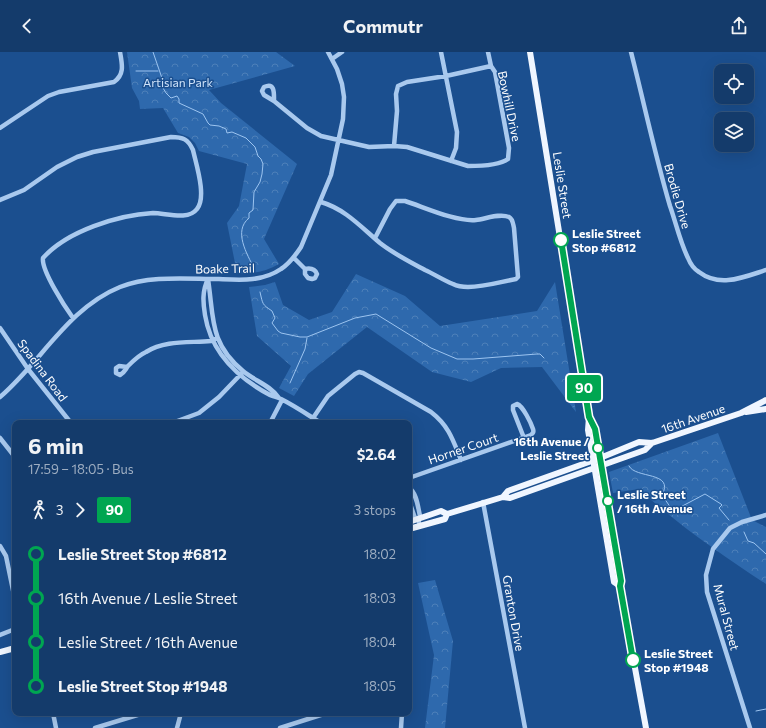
<!DOCTYPE html>
<meta charset="utf-8">
<style>
:root{--surface:#143b6b;--page:#214673;--text:#f1f3f6;--muted:#9dadc1;--line:#33557e}
body{margin:0;font-family:Commissioner,sans-serif;background:var(--page);color:var(--text);height:100vh;display:flex;flex-direction:column;font-size:15px;white-space:nowrap}
*{box-sizing:border-box;margin:0}
p{font-size:13px;color:var(--muted)}
.icon{flex:none;width:22px;height:22px;fill:none;stroke:currentColor;stroke-width:2;stroke-linecap:round;stroke-linejoin:round}
.map{position:relative;flex:1;overflow:hidden}
.panel{position:absolute;left:12px;top:368px;width:400px;height:296px;display:flex;flex-direction:column;background:var(--surface);border-radius:8px;box-shadow:0 4px 16px #0002,0 0 0 1px var(--line)}
.panel>*{flex:none}
.badge{padding:0 8px;border-radius:3px;font-size:14px;line-height:26px}
.fabs{position:absolute;left:714px;top:12px;display:grid;gap:8px}
.fabs a{display:grid;place-items:center;width:40px;height:40px;border-radius:8px;background:var(--surface);box-shadow:0 4px 16px #0002,0 0 0 1px var(--line);font-size:20px}
.map>.badge{position:absolute;translate:-50% -50%;box-shadow:0 0 0 2px #fff}
.legs{display:flex;align-items:center;gap:6px;height:44px;padding:0 16px;font-size:13px}
.legs p{margin-inline-start:auto}
.headline{display:flex;align-items:center;justify-content:space-between;height:68px;padding:0 16px}
h1{font-size:22px;font-weight:700;line-height:30px}
ul{padding:0 16px;list-style:none}
li{display:flex;align-items:center;gap:14px;height:44px;font-size:15px}
li i{display:grid;place-items:center;width:6px;height:100%;margin:0 5px;background:currentColor}
li i::after{content:'';width:10px;height:10px;margin:-5px;border:3px solid;border-radius:50%;background:var(--surface)}
li p{margin-inline-start:auto}
li:first-child i{background:linear-gradient(#0000 50%,currentColor 0)}
li:last-child i{background:linear-gradient(currentColor 50%,#0000 0)}
header{display:flex;justify-content:space-between;align-items:center;height:52px;padding:0 16px;background:var(--surface);font-size:18px;font-weight:700}
.map>svg:first-child{display:block}
</style>
<header><svg class="icon" aria-label="back" viewBox="0 0 24 24"><path d="M15 5l-7 7 7 7"/></svg>Commutr<svg class="icon" aria-label="share" viewBox="0 0 24 24"><path d="M12 15V3M7 8l5-5 5 5M5 13v7h14v-7"/></svg></header>
<div class="map">
<svg width="766" height="676" viewBox="0 0 766 676">
<defs>
<pattern id="forest-crowns" width="20" height="18" patternUnits="userSpaceOnUse"><rect width="20" height="18" fill="#2e69ad"/><path d="M2 6a3 3 0 1 1 6 0M12 15a3 3 0 1 1 6 0" fill="none" stroke="#4d80b9"/></pattern>
</defs>
<rect width="100%" height="100%" fill="#1b4f8f"/>
<path fill="url(#forest-crowns)" d="M 127,0 L 276,0 L 295,14 L 209,38 L 221,51 L 297,112 L 264,187 L 279,212 C 265,220 253,222 237,221 L 227,171 L 239,154 L 247,112 L 199,99 L 195,91 L 189,85 L 178,81 L 163,56 L 140,57 L 139,49 L 132,36 Z
M 356,222 L 405,244 L 440,274 L 537,259 L 555,230 L 576,360 L 542,315 L 501,316 L 471,330 L 432,320 L 367,275 L 308,322 L 294,344 L 279,336 L 291,314 L 257,284 L 249,235 L 265,233 L 275,230 L 283,253 L 309,268 L 332,260 Z
M 718,381 L 752,468 L 766,475 L 766,532 C 722,503 678,473 639,437 L 613,441 L 609,420 Z
M 435,528 L 453,589 L 445,676 L 425,676 L 434,603 L 418,531 Z"/>
<g fill="none" stroke-linecap="round" stroke-linejoin="round">
<path stroke="#9cc4f0" stroke-width="1" d="M 153,0 L 164,32 L 163,36 L 166,41 L 171,46 L 177,44 L 179,47 L 179,51 L 203,62 L 208,71 L 210,73 L 219,74 L 226,77 L 227,81 L 232,80 L 246,86 L 255,95 L 258,104 L 261,107 L 263,112 L 262,122 L 260,130 L 254,140 L 253,158 L 249,161 L 249,166 C 233,179 247,202 254,216
M 136,19 L 158,19
M 260,240 C 263,253 262,252 272,259 L 275,266 L 272,271 L 278,279 L 281,281 L 300,285 L 307,285 L 355,266 L 376,262 L 431,296 L 457,307 L 473,307 L 537,302 L 540,302 L 544,306
M 290,331 L 305,297 L 307,286
M 629,414 C 635,427 675,419 662,443 L 673,459 L 705,442 L 721,452 L 722,453 L 719,456 L 729,468
M 744,480 L 748,489 L 754,491 L 766,502
M 756,659 L 766,657"/>
<path stroke="#a9c9ee" stroke-width="4.5" d="M 441,0 L 457,80 L 456,96 L 451,109
M 631,0 C 644,51 655,103 670,154 C 676,171 680,190 688,206 C 690,211 694,217 699,220 C 720,236 744,225 766,218
M 332,7 L 342,0
M 274,49 L 264,43 L 262,39 L 264,35 C 275,30 274,41 274,49 L 307,76 L 321,84 L 369,95 L 394,94 L 407,95 L 468,114 C 478,114 500,113 508,107 L 509,96 L 495,20 L 491,14 L 488,0
M 0,76 L 48,44 L 59,40 L 114,30 C 125,22 122,12 120,0
M 394,94 L 397,59 L 396,42 L 398,34 L 407,30 L 446,24 L 491,14
M 0,148 L 24,138 L 57,115 L 77,105 L 93,100 L 171,85 C 183,85 188,87 193,98 C 196,112 207,145 197,157 C 188,169 166,161 153,161 C 118,163 67,179 43,206 C 41,218 65,255 73,266
M 321,150 C 345,157 361,175 380,191 C 394,202 410,210 425,218 C 434,222 443,228 453,232 C 457,234 463,235 468,235 C 484,235 500,230 516,227 L 518,225 L 514,176 C 513,172 513,167 509,165 C 500,161 485,167 476,168 C 456,170 424,155 405,149 L 396,149 L 390,157 L 375,186
M 294,206 L 305,217
M 305,217 C 310,216 315,217 317,222 L 315,226 L 312,227 L 308,226 L 305,222 Z
M 208,227 C 202,239 203,251 205,263 C 211,300 238,326 270,343 C 274,345 278,345 281,347 C 295,354 308,363 321,371
M 208,227 C 214,266 209,291 243,319 C 255,329 270,333 279,346
M 0,276 L 28,317 L 71,371
M 127,315 L 119,314 L 116,316 L 116,321 L 120,323 C 125,320 125,318 128,314 C 133,309 139,303 146,300 C 165,288 189,291 211,289 L 215,287
M 0,345 C 41,310 68,256 120,235 C 150,223 187,227 219,227 C 240,228 262,230 281,217 C 289,212 295,204 301,195 L 331,123 L 343,67 L 344,45 L 342,32 L 337,17 L 328,0
M 313,366 L 328,344 L 355,322 L 359,320 L 363,321 L 431,360 C 449,374 453,388 461,408
M 161,371 L 172,371 L 199,361 L 219,345 L 242,321
M 270,371 L 282,348
M 0,386 L 15,405
M 409,426 L 531,383 C 533,381 534,380 533,377 C 531,371 523,354 517,352 L 513,354 L 513,358 L 524,386
M 409,436 C 417,441 418,456 420,464 L 418,467 L 420,474
M 409,449 L 415,466 L 418,467
M 483,450 L 525,676
M 0,494 L 6,504 L 15,548
M 0,583 L 15,577
M 53,661 L 56,676
M 95,676 L 144,661
M 177,676 L 181,661
M 280,676 L 327,661
M 401,676 L 402,661
M 750,676 L 707,540 L 706,523 L 713,497 L 730,476 L 742,470 L 766,463"/>
<path stroke="#f0f6ff" stroke-width="6" d="M 530,0 L 589,365 L 588,378 L 614,530 L 620,534
M 746,360 L 766,357
M 589,365 L 595,377 L 621,529 L 620,534 L 646,676
M 503,445 L 508,439 L 600,406 L 639,390 L 652,391 L 741,361 L 766,348
M 409,470 L 441,459 L 447,462 L 503,445 L 510,446 L 645,398 L 652,391
M 409,477 L 445,467 L 447,462
M 0,600 L 15,596"/>
</g>
<g fill="none" stroke-linecap="round" stroke-linejoin="round">
<g stroke="#fff" stroke-width="9">
<path id="line-1" d="M 561,188 L 589,365 L 595,377 L 621,529 L 620,534 L 633,608"/>
</g>
<use href="#line-1" stroke="#00a651" stroke-width="6"/>
</g>
<g fill="#fff" stroke="#00a651" stroke-width="2">
<circle cx="561" cy="188" r="7"/>
<circle cx="598" cy="396" r="5"/>
<circle cx="608" cy="449" r="5"/>
<circle cx="633" cy="608" r="7"/>
</g>
<g text-anchor="middle" dominant-baseline="central" stroke-width="3" stroke-linejoin="round" paint-order="stroke">
<g font-size="12" fill="#cfe3fa" stroke="#1b4f8f">
<text x="178" y="30">Artisian Park</text>
</g>
<g font-size="12" fill="#fff" stroke="#1b4f8f">
<text transform="translate(510 54) rotate(78)">Bowhill Drive</text>
<text transform="translate(563 133) rotate(81)">Leslie Street</text>
<text transform="translate(678 144) rotate(74)">Brodie Drive</text>
<text transform="translate(225 216) rotate(-1)">Boake Trail</text>
<text transform="translate(43 318) rotate(53)">Spadina Road</text>
<text transform="translate(693 366) rotate(-19)">16th Avenue</text>
<text transform="translate(463 396) rotate(-19)">Horner Court</text>
<text transform="translate(514 561) rotate(80)">Granton Drive</text>
<text transform="translate(727 565) rotate(75)">Mural Street</text>
</g>
<g font-size="12" font-weight="bold" fill="#fff" stroke="#1b4f8f" text-anchor="start">
<text x="572" y="181">Leslie Street<tspan x="572" dy="14">Stop #6812</tspan></text>
<text x="589" y="389" text-anchor="end">16th Avenue /<tspan x="589" dy="14">Leslie Street</tspan></text>
<text x="617" y="442">Leslie Street<tspan x="617" dy="14">/ 16th Avenue</tspan></text>
<text x="644" y="601">Leslie Street<tspan x="644" dy="14">Stop #1948</tspan></text>
</g>
</g>
</svg>
<div class="fabs">
<a><svg class="icon" aria-label="locate" viewBox="0 0 24 24"><circle cx="12" cy="12" r="6"/><path d="M12 2v4M12 18v4M2 12h4M18 12h4"/></svg></a>
<a><svg class="icon" aria-label="layers" viewBox="0 0 24 24"><path d="M12 4l9 5-9 5-9-5zM3 14l9 5 9-5"/></svg></a>
</div>
<b class="badge" style="left:584px;top:336px;background:#00a651;color:#fff">90</b>
<section class="panel">
<div class="headline"><div><h1>6 min</h1><p>17:59 – 18:05 · Bus</p></div><b>$2.64</b></div>
<div class="legs"><svg class="icon" aria-label="walk" viewBox="0 0 24 24"><circle cx="13" cy="4" r="2"/><path d="M13 8l-2 6 4 7M11 14l-3 7M7 12l3-4h3l4 4"/></svg>3<svg class="icon" aria-label="forward" viewBox="0 0 24 24"><path d="M9 5l7 7-7 7"/></svg><b class="badge" style="background:#00a651;color:#fff">90</b><p>3 stops</p></div>
<ul>
<li><i style="color:#00a651"></i><b>Leslie Street Stop #6812</b><p>18:02</p></li>
<li><i style="color:#00a651"></i><span>16th Avenue / Leslie Street</span><p>18:03</p></li>
<li><i style="color:#00a651"></i><span>Leslie Street / 16th Avenue</span><p>18:04</p></li>
<li><i style="color:#00a651"></i><b>Leslie Street Stop #1948</b><p>18:05</p></li>
</ul>
</section>
</div>
